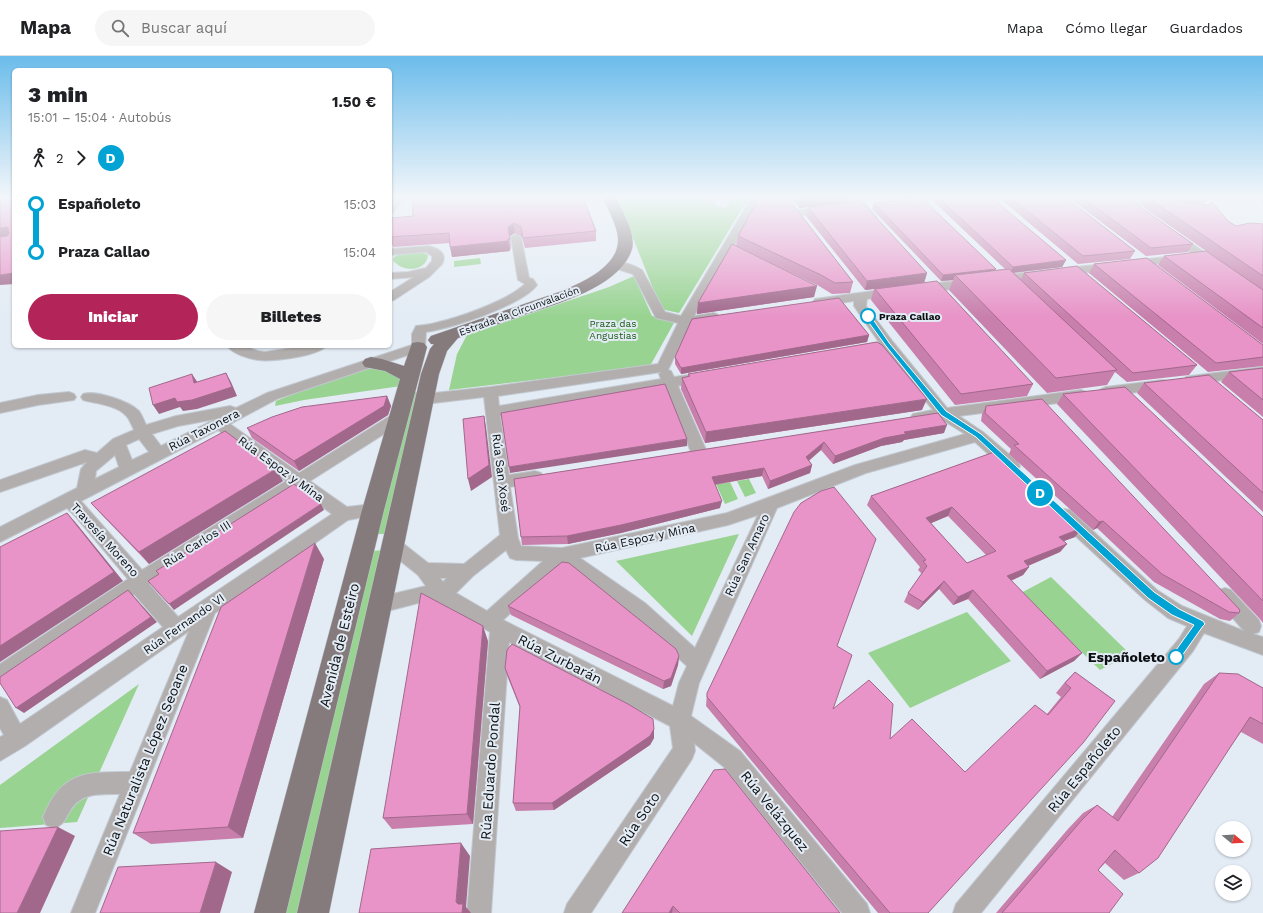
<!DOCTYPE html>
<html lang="es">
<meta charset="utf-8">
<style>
:root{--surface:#fff;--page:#f6f6f6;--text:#202124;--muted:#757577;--line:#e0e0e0;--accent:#b32559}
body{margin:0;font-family:"Work Sans",sans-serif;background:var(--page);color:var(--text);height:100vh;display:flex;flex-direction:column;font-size:15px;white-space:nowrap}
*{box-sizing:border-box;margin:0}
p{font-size:13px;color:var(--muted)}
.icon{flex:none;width:22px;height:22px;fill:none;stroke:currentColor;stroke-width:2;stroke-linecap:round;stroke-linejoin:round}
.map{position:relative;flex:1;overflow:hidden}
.details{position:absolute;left:12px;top:12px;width:380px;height:280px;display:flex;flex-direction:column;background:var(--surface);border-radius:6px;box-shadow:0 1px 3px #0004}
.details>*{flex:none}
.badge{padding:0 8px;border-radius:13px;font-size:14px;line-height:26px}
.needle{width:26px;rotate:108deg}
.fabs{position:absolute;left:1215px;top:765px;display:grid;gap:8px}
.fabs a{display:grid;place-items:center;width:36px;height:36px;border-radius:50%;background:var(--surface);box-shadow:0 1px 3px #0004;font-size:20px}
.map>.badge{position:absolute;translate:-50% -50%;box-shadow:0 0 0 2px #fff}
.legs{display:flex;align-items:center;gap:6px;height:44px;padding:0 16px;font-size:13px}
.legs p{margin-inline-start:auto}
.head{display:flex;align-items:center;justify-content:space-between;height:68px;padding:0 16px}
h1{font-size:22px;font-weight:800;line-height:30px}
.button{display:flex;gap:8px;margin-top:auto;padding:8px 16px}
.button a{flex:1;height:46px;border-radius:24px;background:var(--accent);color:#fff;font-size:16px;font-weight:800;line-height:46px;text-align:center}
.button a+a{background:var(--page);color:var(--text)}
ul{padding:0 16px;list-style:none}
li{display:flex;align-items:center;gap:14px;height:48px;font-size:15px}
li i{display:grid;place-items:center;width:6px;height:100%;margin:0 5px;background:currentColor}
li i::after{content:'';width:10px;height:10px;margin:-5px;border:3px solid;border-radius:50%;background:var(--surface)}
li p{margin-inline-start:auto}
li:first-child i{background:linear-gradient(#0000 50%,currentColor 0)}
li:last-child i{background:linear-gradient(currentColor 50%,#0000 0)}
header{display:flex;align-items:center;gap:24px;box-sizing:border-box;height:56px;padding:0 20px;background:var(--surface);border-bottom:1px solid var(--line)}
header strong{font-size:19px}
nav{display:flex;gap:22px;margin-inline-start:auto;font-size:14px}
.search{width:280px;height:36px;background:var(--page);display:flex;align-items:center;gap:10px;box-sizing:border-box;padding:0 14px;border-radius:22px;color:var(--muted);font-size:15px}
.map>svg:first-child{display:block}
</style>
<header>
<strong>Mapa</strong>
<div class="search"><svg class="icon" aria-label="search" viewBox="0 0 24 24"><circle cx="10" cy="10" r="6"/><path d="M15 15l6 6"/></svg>Buscar aquí</div>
<nav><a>Mapa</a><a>Cómo llegar</a><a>Guardados</a></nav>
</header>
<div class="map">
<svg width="1263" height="857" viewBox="0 0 1263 857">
<rect width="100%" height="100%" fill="#e3ebf4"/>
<path fill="#98d391" d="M 617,141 L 711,141 L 717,150 L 726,152 L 733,141 L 749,141 L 679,257 L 661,253 Z
M 422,196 L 428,199 C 427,216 401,217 393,204 L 394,201 L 401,197 Z
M 480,202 L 481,208 L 454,211 L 454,205 Z
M 634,220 L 652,260 L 675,265 L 650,310 L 449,334 L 457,298 L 467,279 L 609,231 Z
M 375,312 L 384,312 L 400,323 L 401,330 L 304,344 L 275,350 L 276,345 C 306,333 343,317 375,312 Z
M 412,336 L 419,336 L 389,478 L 377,478 Z
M 749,423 L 756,437 L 745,441 L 737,425 Z
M 730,426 L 738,443 L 725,448 L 716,428 Z
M 739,478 L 692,580 L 616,505 Z
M 385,494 L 303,857 L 285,857 L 373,495 Z
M 1051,521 L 1130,598 L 1100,614 L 1021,537 Z
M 967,556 L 1011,605 L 910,652 L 868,597 Z
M 139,628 L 77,766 L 0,772 L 0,729 Z"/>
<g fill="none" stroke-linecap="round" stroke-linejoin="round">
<g stroke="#c1c8d0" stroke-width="2">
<path id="minor" d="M 394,141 L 404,141 L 394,156 L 390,157 L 390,147 Z
M 752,141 L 762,141 L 694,260 L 713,257 L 717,258 L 719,261 L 717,264 L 690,268 L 668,314 L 671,315 L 674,321 L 703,317 L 708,318 L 710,321 L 708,324 L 678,330 L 707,396 L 704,400 L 699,401 L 694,400 L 691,396 L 665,332 L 500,360 L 509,419 L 535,415 L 541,417 L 543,421 L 541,425 L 510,431 L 518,482 L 521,490 L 562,492 L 727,457 L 855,409 L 965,378 L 941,363 L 918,366 L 913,364 L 911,361 L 913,358 L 933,354 L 883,292 L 854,250 L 854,245 L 819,250 L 815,249 L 813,246 L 815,243 L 895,232 L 899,233 L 901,236 L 899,239 L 867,243 L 866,250 L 893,286 L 947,352 L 1081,334 L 1086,336 L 1088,339 L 1086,342 L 1081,344 L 959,360 L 983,376 L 1018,406 L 1020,410 L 1018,414 L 1012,416 L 1006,414 L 975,386 L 866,417 L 777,452 L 699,627 L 691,660 L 740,695 L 867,848 L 870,857 L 842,857 L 724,711 L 694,687 L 695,695 L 692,703 L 591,857 L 564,857 L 567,848 L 673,692 L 670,670 L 509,586 L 491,857 L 467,857 L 490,576 L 439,546 L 422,546 L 380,557 L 373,555 L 371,549 L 373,543 L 380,541 L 426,530 L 418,519 L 388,495 L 385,490 L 388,485 L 394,483 L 400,485 L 428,507 L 464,508 L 500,479 L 484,341 L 425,348 L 420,346 L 418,343 L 420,340 L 425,338 L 490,331 L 658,308 L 678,267 L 656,262 L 633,218 L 611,211 L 609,209 L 611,207 C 620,204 634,209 642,214 L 665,256 L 681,260 ZM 661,316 L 659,318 L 661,323 L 499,350 L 498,340 ZM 758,459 L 695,592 L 645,547 L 580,502 L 728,469 ZM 506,494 L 510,502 L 516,504 L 543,505 L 487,555 L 456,537 L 473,520 ZM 563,509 L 631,559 L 687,610 L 679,627 L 673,650 L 503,564 ZM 440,522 L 447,522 L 443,526 Z
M 848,141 L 859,141 L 876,160 L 877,162 L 876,164 L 868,164 Z
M 908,141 L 941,141 L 936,144 L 903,148 L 898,145 L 899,143 Z
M 1116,141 C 1127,141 1163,142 1169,149 L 1164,152 L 1120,146 L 1116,145 L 1115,143 Z
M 828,151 L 833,154 L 832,156 L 796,160 L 791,157 L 796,154 Z
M 1174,177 L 1178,178 L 1220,207 L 1222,209 L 1220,211 L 1212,211 L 1170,182 L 1169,180 Z
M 516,178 L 521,181 L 529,222 L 533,223 L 537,229 C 523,249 450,273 426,276 L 425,291 L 423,294 L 277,343 L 230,368 L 299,417 L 393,358 L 398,357 L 403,358 L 405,362 L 403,366 L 310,425 L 347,451 L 373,448 L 379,450 L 381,454 L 379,458 L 348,464 L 215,557 L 95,857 L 71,857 L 120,738 C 102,738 80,736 70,755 C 64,764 65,768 54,772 L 46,769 L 43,761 C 62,715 85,716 130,716 L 189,575 L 25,690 L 0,705 L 0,681 L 4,679 L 0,672 L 0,641 L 7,644 L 20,668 L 163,571 L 134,538 L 7,626 L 0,628 L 0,608 L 128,523 L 76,461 L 67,452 L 0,486 L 0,471 L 77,432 L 81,413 L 87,406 L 0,436 L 0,424 L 85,394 L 97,397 L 113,383 L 134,374 C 132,370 130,365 128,362 C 119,349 97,348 83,344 L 81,341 L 83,338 C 96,334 129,345 139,355 C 142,359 144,365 146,369 L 176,360 L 230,350 L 236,352 L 267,337 L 412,289 L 412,278 L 416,270 C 423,269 429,269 435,267 C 458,262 507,245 525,228 L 518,224 L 511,181 ZM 216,363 L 161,390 L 152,378 L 178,370 ZM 218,374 L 286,425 L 142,514 L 81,445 ZM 139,383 L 149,396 L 132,404 L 126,389 ZM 115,399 L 119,411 L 95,423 L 96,415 ZM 298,433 L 332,458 L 178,561 L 149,528 Z
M 428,190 C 438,192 448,197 442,208 L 429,221 L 394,244 L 390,245 L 390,236 L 414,221 L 390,223 L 390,217 L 408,216 L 426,212 L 432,205 L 432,200 L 426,196 L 390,199 L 390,193 Z
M 1183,199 L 1187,200 L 1189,202 L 1187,204 L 997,228 L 993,226 L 991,224 L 993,222 L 997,220 Z
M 972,223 L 976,224 L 978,227 L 976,230 L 920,237 L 916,236 L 914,233 L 916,230 L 920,229 Z
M 227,290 L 245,290 L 258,295 L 265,296 L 306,290 L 326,290 C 319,300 271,306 259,304 C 249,303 233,298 227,290 Z
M 1263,311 L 1263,319 L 1191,328 L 1186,327 L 1184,324 L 1186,321 L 1191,320 Z
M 1163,324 L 1168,325 L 1170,328 L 1168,331 L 1106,341 L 1101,339 L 1099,336 L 1101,333 L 1106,331 Z
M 69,336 L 74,338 L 76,341 L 74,344 L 38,349 L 0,357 L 0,347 L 38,339 Z
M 1064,453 L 1070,454 L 1157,534 L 1182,550 L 1244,575 L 1219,546 L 1216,540 L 1219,534 L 1225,532 L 1231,534 L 1259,564 L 1261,570 L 1259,576 L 1253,578 L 1263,581 L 1263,599 L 1204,577 L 1193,595 L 981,857 L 953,857 L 956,848 L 1179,583 L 1187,570 L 1168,562 L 1145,544 L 1058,464 L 1056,459 L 1058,454 Z"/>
</g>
<g stroke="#c1c8d0" stroke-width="1">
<path id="major" d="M 603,141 L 616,141 C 622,156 636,176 632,193 C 621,230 559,247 527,258 C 504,266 481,274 458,282 L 447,295 L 439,318 L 329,857 L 297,857 L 421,318 L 430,293 L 434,288 L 431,288 L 428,284 L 431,280 L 562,235 C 583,226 620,210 618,182 C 617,169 608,154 603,141 Z
M 418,286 L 424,287 L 427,291 L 384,454 L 286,857 L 254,857 L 362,454 L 400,323 L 385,315 L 365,311 L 362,307 L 365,303 L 371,301 L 382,303 L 404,310 L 412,287 Z"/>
</g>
<use href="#minor" fill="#b3aeae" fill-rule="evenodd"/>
<use href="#major" fill="#857b7d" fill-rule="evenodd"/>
</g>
<path fill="#c87fac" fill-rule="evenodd" d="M 790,141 L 852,141 L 851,146 L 927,217 L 924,227 L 1033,328 L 1027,340 L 955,349 L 871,244 L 874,233 L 865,234 L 806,160 L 808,151 L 799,152 Z
M 861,141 L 894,141 L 865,144 Z
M 935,141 L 991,141 L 1066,204 L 1062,211 L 1014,217 L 1021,223 L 1024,217 L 1197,309 L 1189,319 L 1127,326 L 1115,316 L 1107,329 L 1047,337 L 949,234 L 953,224 L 941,225 L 872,153 L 874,147 L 996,214 L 1005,213 L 934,146 Z
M 998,141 L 1065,141 L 1135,195 L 1130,203 L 1078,208 Z
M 1068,141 L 1126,141 L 1193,188 L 1188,196 L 1146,200 Z
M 1145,141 L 1207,141 L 1208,143 L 1203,149 L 1236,170 L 1263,168 L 1263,288 L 1158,209 L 1164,200 L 1242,220 L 1140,149 Z
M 1259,141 L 1263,141 L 1263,147 Z
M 412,143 L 596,175 L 596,185 L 525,192 L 522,181 L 515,177 L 510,180 L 511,193 L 510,193 L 510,195 L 452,201 L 450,187 L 393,191 L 390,182 L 390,179 L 413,160 Z
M 738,180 L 853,226 L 850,237 L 832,238 L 819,230 L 745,195 L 814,241 L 697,258 L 698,247 L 736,190 Z
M 1094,208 L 1263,289 L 1263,310 L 1208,316 L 1089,217 Z
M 869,279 L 867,286 L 681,318 L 675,308 L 675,301 Z
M 1263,312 L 1263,361 L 1221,326 L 1229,316 Z
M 688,318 L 922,354 L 705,387 L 681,333 L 682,322 L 688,321 Z
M 1144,327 L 1263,364 L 1263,456 L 1137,337 Z
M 1063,338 L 1263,461 L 1263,567 L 1260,563 L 1057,348 Z
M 387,340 L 391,350 L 388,359 L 299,415 L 252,382 L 247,372 Z
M 986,350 L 1239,557 L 1230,565 L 1220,563 L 1154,526 L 1097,472 L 1093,474 L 1009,398 L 1011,393 L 981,365 L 982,358 Z
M 938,357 L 944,377 L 904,384 L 902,386 L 881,390 L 833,408 L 821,394 L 809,405 L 812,409 L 810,417 L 768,433 L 762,420 L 715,429 L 720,452 L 621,477 L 568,488 L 522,489 L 514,423 Z
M 997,395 L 1075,481 L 1064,485 L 1067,488 L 1060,496 L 1028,510 L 1029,511 L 1023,519 L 1011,525 L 1082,597 L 1074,605 L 1040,623 L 968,543 L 953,549 L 939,533 L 918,554 L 904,546 L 908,537 L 922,518 L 918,514 L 920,511 L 867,449 L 871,440 ZM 948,460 L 986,499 L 967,507 L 931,467 Z
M 283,425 L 149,508 L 102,459 L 91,447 Z
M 324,503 L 243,782 L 151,788 L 133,777 Z
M 508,550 L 679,600 L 678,609 L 671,630 L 663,633 L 511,559 Z
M 488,585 L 473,768 L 392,773 L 383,762 Z
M 837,590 L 833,653 L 890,683 L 965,716 L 1047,658 L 1061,641 L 1056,637 L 1065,626 L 1075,616 L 1115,645 L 928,857 L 878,857 L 706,650 L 707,637 Z
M 505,612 L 654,673 L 654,682 L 650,689 L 554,754 L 516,755 L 513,747 L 520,652 L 508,622 Z
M 1219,617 L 1263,632 L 1263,688 L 1241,676 L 1139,817 L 1124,824 L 1105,807 L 1098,814 L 1109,857 L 996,857 L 1068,773 L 1083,757 L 1097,749 L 1112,761 L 1204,628 Z
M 714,714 L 840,857 L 622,857 Z"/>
<path fill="#a2688c" d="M 806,141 L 852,141 L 851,147 L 799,152 L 801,142 Z
M 865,141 L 894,141 L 865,144 Z
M 514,167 L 515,177 L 510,180 L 508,171 Z
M 8,171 L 14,179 L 0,183 L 0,172 Z
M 508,185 L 510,195 L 452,201 L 450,191 Z
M 1066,204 L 1062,211 L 1010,217 L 1013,211 Z
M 996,213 L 994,219 L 955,219 L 953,224 L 941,225 L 943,219 Z
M 14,217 L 14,228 L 0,229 L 0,219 Z
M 927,217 L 924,227 L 865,234 L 867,225 Z
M 817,230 L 814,241 L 697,258 L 698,247 Z
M 869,279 L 867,286 L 681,318 L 681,312 Z
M 226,317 L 231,326 L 237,340 L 197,353 L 183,355 L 180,351 L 159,358 L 153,349 Z
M 192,318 L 198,327 L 194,327 Z
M 387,340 L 391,350 L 388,359 L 299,415 L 294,405 Z
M 927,343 L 922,354 L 705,387 L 706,376 Z
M 484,360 L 486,371 L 492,421 L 471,435 L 468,423 Z
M 947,369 L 944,377 L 904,384 L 902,386 L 881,390 L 833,408 L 835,400 L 884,382 L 904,376 Z
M 687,383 L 687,390 L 510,417 L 509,411 Z
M 824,386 L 821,394 L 803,409 L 806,401 Z
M 812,409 L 810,417 L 768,433 L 770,425 Z
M 764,412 L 762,420 L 711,429 L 712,421 Z
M 276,413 L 283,425 L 149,508 L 139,496 Z
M 722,445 L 720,452 L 621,477 L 568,488 L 567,480 Z
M 321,448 L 324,454 L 174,554 L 169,548 Z
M 952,451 L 948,460 L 922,471 L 926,462 Z
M 67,457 L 76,467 L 123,525 L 0,606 L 0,590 Z
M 1103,465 L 1097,472 L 1093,474 L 1099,466 Z
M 1082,472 L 1075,481 L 1053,489 L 1059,481 Z
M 315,487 L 324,503 L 243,782 L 228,771 Z
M 1067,488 L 1060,496 L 1018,514 L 1024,505 Z
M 1029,511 L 1023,519 L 1001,529 L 1007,520 Z
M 944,525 L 939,533 L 918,554 L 923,546 Z
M 128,534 L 157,566 L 24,657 L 16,652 Z
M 973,534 L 968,543 L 953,549 L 958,541 Z
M 483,570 L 488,585 L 473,768 L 467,758 Z
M 1082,597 L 1074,605 L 1040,623 L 1047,615 Z
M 679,600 L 678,609 L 671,630 L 663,633 L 664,625 Z
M 654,673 L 654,682 L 650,689 L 554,754 L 552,747 Z
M 58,771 L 75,780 L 40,857 L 17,857 Z
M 461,787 L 470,800 L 466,851 L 471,857 L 462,857 L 456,846 Z
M 216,806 L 232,816 L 220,857 L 200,857 Z
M 673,850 L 672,857 L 669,857 Z"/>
<path fill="#e894c8" stroke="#a2688c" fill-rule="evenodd" d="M 0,141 L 14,141 L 14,217 L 0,219 L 0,181 L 7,180 L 9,178 L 8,171 L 0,172 Z
M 431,141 L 583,141 L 596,175 L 523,182 L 521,171 L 514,167 L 508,171 L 510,183 L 508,183 L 508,185 L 450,191 L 449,177 L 390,181 L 392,162 L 413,160 L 412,143 Z
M 759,141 L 787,141 L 853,226 L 835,227 L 821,219 L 738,180 Z
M 938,141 L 991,141 L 1066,204 L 1013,211 Z
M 1010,141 L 1065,141 L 1135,195 L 1083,200 Z
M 1082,141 L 1126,141 L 1193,188 L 1151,192 Z
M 1147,141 L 1151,141 L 1206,149 L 1210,148 L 1212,146 L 1228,165 L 1236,170 L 1250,167 L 1263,168 L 1263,220 Z
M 922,142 L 996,213 L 943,219 L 874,147 Z
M 861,145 L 927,217 L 867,225 L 808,151 Z
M 732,188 L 817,230 L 698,247 Z
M 1206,195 L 1263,234 L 1263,272 L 1164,200 Z
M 1147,202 L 1263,289 L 1263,301 L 1216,307 L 1094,208 Z
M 1077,210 L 1197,309 L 1133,317 L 1024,217 Z
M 1009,213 L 1117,314 L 1056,322 L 955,219 Z
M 937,225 L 1033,328 L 961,338 L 875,233 Z
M 839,242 L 869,279 L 681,312 L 675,301 L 692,263 Z
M 877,286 L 882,289 L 927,343 L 706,376 L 682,322 L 690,320 L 688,318 Z
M 1263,312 L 1263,344 L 1229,316 Z
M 226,317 L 232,331 L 192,344 L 177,346 L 175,342 L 153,349 L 149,332 L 192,318 L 194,327 Z
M 1209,319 L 1263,364 L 1263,437 L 1144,327 Z
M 665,328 L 687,383 L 509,411 L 501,357 Z
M 1125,331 L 1263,461 L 1263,545 L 1063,338 Z
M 387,340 L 384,350 L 294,405 L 247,372 L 272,361 L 302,351 Z
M 1042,343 L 1240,554 L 1239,557 L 1229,556 L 1162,518 L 1103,465 L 1099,466 L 1014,389 L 1019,388 L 985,357 L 986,350 Z
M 938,357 L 947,369 L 904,376 L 906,378 L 884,382 L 835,400 L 824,386 L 806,401 L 812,409 L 770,425 L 764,412 L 712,421 L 722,445 L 621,469 L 567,480 L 521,481 L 514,423 Z
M 484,360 L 489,409 L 468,423 L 463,363 Z
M 225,375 L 276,413 L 139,496 L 91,447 Z
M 997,395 L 1082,472 L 1059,481 L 1067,488 L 1024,505 L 1029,511 L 1007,520 L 1082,597 L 1047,615 L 973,534 L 958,541 L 944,525 L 923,546 L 908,537 L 927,510 L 923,505 L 926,504 L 871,440 ZM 952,451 L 996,495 L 967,507 L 926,462 Z
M 294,428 L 321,448 L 169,548 L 148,525 L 159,518 L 156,515 Z
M 834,431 L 876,483 L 837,590 L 852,599 L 833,653 L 869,624 L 893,648 L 890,683 L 912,663 L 965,716 L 1035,649 L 1048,659 L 1071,632 L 1065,627 L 1075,616 L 1115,645 L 1083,687 L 928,857 L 890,857 L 707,641 L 707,637 L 794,456 L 801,447 L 821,435 Z
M 67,457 L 114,516 L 0,590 L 0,491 Z
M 315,487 L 228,771 L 133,777 L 221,551 Z
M 562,506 L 569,507 L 676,593 L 679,600 L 671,622 L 664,625 L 508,550 Z
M 128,534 L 151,561 L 16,652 L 0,627 L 0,621 Z
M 421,537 L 483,570 L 467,758 L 383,762 Z
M 512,588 L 628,648 L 653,663 L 654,673 L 650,680 L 552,747 L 513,747 L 520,650 L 505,612 L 507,594 Z
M 1219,617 L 1238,618 L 1263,632 L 1263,668 L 1250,661 L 1158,802 L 1139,817 L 1115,794 L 1098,814 L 1123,838 L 1109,857 L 1002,857 L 1081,765 L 1097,749 L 1118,765 Z
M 725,713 L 840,857 L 680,857 L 673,850 L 669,857 L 622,857 L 714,714 Z
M 58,771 L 17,857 L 0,857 L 0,775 Z
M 461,787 L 456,846 L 458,848 L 463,848 L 462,857 L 359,857 L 371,793 Z
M 216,806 L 200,857 L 100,857 L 118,811 Z"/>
<linearGradient id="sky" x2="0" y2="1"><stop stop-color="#6bbceb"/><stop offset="0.54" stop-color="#f2f6fa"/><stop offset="1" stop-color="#f2f6fa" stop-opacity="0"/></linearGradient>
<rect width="1263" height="261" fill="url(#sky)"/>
<path fill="#00a3d4" stroke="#fff" d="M 868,258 L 870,259 L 890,288 L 946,355 L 981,378 L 1154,536 L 1179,553 L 1203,565 L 1205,568 L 1203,570 L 1179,604 L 1176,606 L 1173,604 L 1171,601 L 1194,569 L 1172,559 L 1148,542 L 976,381 L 941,359 L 886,290 L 864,260 Z"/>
<g fill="#fff" stroke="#00a3d4" stroke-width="2">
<circle cx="868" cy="260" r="7"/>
<circle cx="1176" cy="601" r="7"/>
</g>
<g text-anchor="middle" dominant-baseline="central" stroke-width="4" stroke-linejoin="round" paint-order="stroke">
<g font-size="10" fill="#0c0f12" stroke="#e3ebf4">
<text transform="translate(519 255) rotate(-20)">Estrada da Circunvalación</text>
</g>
<g font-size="10" font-weight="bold" fill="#0c0f12" stroke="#e3ebf4" text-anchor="start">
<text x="879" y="260">Praza Callao</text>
</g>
<g font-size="10" fill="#1a5a15" stroke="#e3ebf4">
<text x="613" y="267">Praza das<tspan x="613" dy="12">Angustias</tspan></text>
</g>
<g font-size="12" fill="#0c0f12" stroke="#e3ebf4">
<text transform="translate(204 374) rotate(-27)">Rúa Taxonera</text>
<text transform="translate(281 413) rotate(36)">Rúa Espoz y Mina</text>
<text transform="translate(501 417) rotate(83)">Rúa San Xosé</text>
<text transform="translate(645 482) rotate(-12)">Rúa Espoz y Mina</text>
<text transform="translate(105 484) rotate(48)">Travesía Moreno</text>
<text transform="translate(197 488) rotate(-32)">Rúa Carlos III</text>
<text transform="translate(747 499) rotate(-65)">Rúa San Amaro</text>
<text transform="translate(184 568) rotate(-35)">Rúa Fernando VI</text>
</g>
<g font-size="14" fill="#0c0f12" stroke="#e3ebf4">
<text transform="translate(339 589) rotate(-76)">Avenida de Esteiro</text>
<text transform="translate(560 603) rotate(27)">Rúa Zurbarán</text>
<text transform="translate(145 704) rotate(-68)">Rúa Naturalista López Seoane</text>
<text transform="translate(1084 713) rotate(-51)">Rúa Españoleto</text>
<text transform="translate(490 715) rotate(-86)">Rúa Eduardo Pondal</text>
<text transform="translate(775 755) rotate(51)">Rúa Velázquez</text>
<text transform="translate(639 763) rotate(-56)">Rúa Soto</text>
</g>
<g font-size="14" font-weight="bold" fill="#0c0f12" stroke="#e3ebf4" text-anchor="end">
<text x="1165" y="601">Españoleto</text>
</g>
</g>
</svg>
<div class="fabs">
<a><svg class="needle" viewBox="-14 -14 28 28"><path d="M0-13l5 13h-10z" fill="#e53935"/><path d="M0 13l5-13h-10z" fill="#757577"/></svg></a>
<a><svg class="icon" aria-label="layers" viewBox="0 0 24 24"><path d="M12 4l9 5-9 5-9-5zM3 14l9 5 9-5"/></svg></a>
</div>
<b class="badge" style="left:1040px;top:437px;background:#00a3d4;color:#fff">D</b>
<section class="details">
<div class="head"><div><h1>3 min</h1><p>15:01 – 15:04 · Autobús</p></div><b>1.50 €</b></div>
<div class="legs"><svg class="icon" aria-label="walk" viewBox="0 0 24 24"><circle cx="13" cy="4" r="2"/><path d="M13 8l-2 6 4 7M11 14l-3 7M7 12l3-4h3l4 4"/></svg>2<svg class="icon" aria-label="forward" viewBox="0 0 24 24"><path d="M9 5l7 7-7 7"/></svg><b class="badge" style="background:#00a3d4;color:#fff">D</b></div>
<ul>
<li><i style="color:#00a3d4"></i><b>Españoleto</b><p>15:03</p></li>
<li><i style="color:#00a3d4"></i><b>Praza Callao</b><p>15:04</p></li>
</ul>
<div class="button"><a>Iniciar</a><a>Billetes</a></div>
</section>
</div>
